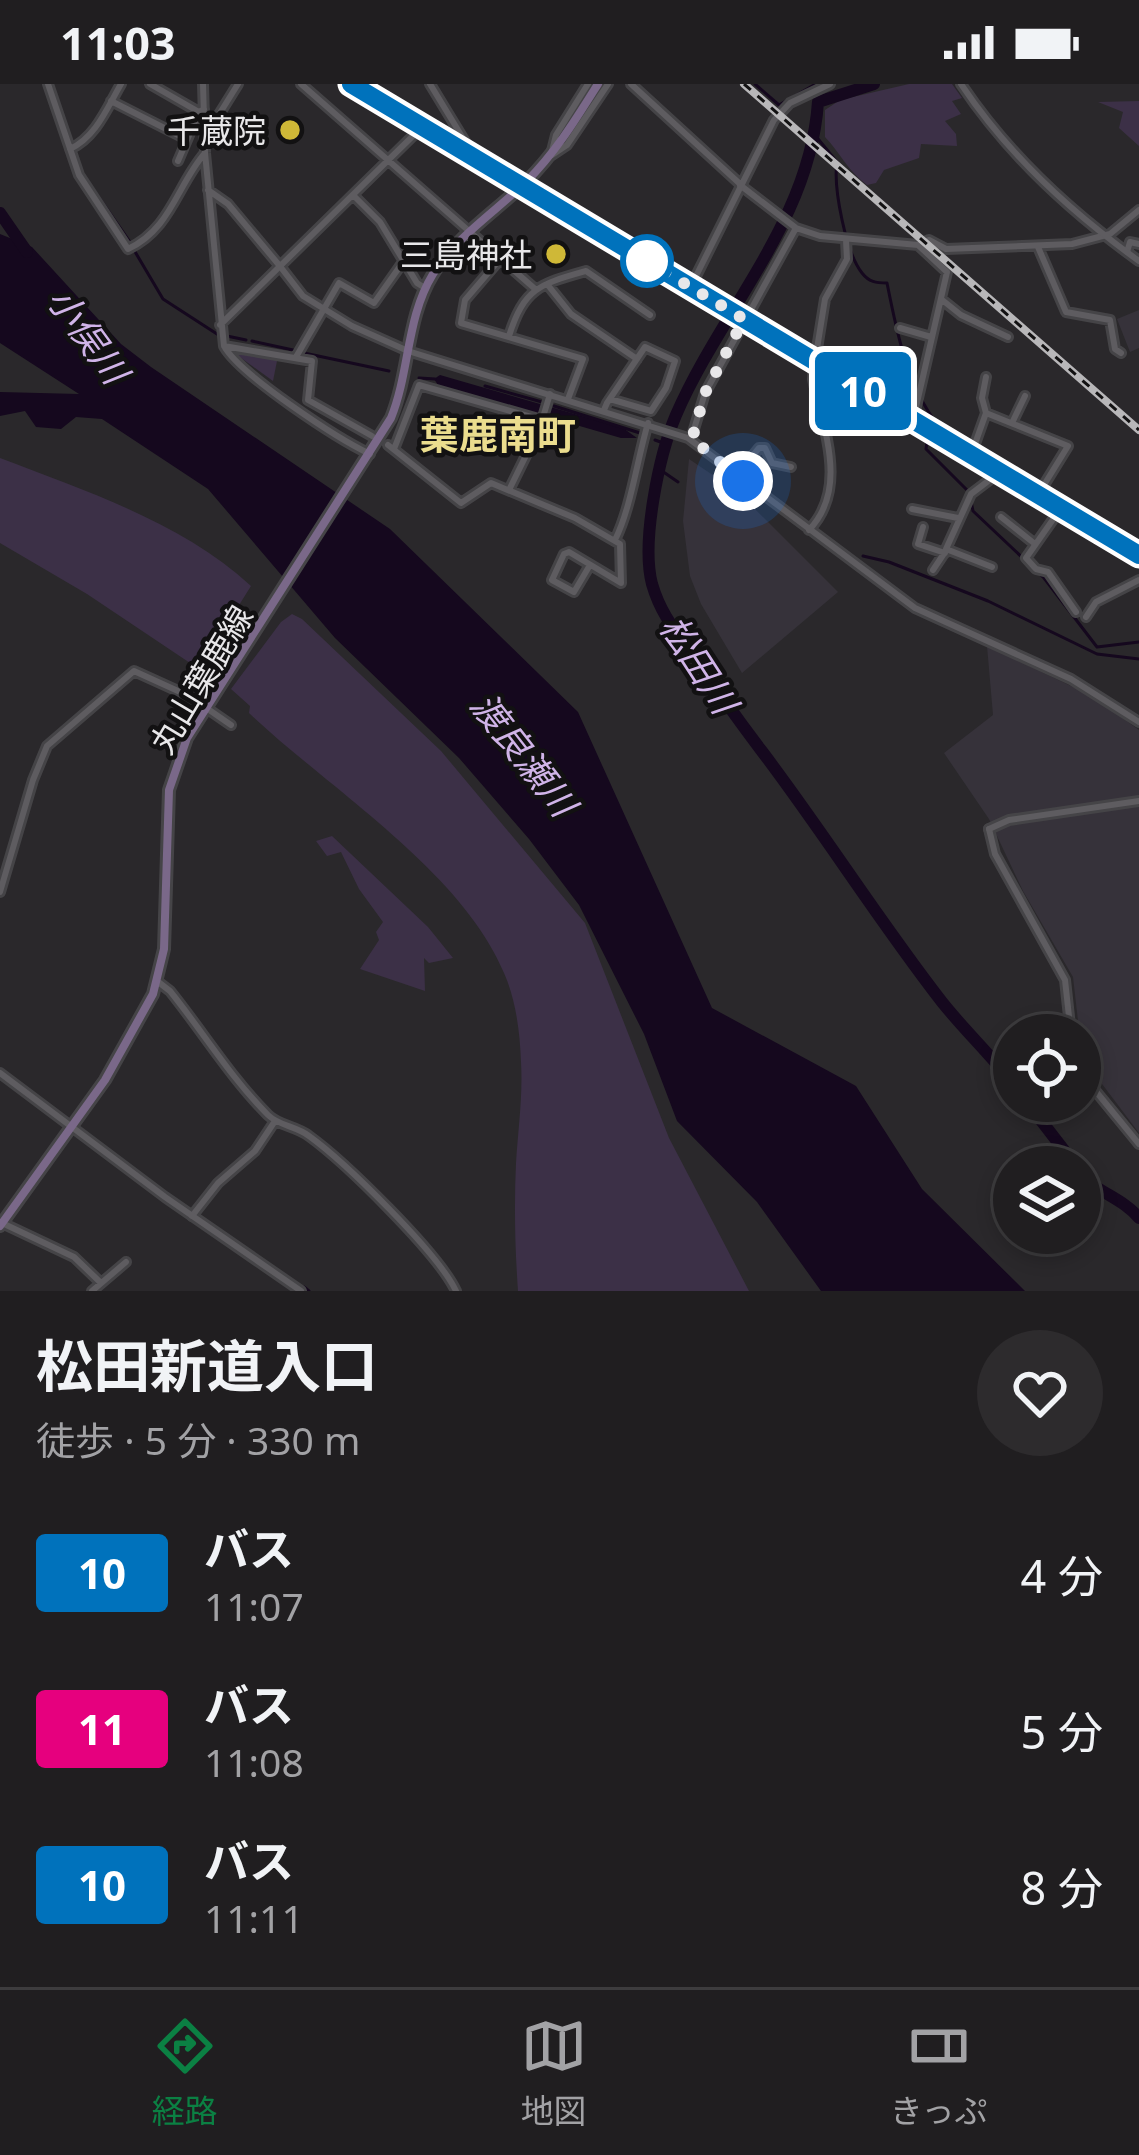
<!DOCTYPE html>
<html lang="ja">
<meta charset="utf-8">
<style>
:root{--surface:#201e20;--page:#2d2b2d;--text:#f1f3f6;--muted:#a2a2a5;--line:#3d3c3e;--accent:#0b8043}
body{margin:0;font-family:"Noto Sans","Noto Sans JP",sans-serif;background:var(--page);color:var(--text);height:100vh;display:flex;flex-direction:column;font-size:45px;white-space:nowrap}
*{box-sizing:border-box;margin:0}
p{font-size:39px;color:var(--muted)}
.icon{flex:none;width:66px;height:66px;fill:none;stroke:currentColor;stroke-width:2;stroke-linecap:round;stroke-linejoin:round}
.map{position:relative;height:1207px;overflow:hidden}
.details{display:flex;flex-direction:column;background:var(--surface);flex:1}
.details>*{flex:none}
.badge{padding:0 24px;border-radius:9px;font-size:42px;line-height:78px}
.controls{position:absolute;left:993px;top:930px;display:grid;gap:24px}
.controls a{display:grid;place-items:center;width:108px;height:108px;border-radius:50%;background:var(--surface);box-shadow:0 6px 18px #0003,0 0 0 3px var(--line);font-size:60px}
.you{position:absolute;width:60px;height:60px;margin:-30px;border:9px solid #fff;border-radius:50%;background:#1a73e8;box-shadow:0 0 0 18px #1a73e833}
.map>.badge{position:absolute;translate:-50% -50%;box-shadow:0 0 0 6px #fff}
.round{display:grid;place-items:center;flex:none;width:126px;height:126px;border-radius:63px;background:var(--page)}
.head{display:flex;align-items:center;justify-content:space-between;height:204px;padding:0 36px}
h1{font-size:57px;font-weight:700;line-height:90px}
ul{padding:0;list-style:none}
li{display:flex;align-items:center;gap:36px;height:156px;padding:0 36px}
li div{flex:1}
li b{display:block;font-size:45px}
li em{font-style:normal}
li .badge{min-width:132px;font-weight:700;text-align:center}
.status{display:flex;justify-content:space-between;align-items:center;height:84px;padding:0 60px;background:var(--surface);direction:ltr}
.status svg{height:33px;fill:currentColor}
.tabs{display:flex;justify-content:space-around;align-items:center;height:168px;border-top:3px solid var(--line);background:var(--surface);font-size:33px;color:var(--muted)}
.tabs a{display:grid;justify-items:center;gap:6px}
.tabs .current{color:var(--accent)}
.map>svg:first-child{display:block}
</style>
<div class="status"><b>11:03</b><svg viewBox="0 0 49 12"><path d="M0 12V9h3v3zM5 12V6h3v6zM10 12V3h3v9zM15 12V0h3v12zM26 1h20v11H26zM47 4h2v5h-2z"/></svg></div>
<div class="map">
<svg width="1139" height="1207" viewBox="0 0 1139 1207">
<rect width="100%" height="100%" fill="#2a282b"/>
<path fill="#36323a" d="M 1139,226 L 1139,264 L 1130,268 L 1117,235 Z
M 689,375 L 738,408 L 838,508 L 742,589 L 701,520 L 690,492 L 683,437 Z
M 987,562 L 1092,612 L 1139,646 L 1139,1049 L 1093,988 L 1081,963 L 1073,893 L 1023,807 L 989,735 L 944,669 L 993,631 Z"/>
<path fill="#3c3047" d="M 909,0 L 952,0 L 962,14 L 952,17 L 961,30 L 945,37 L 956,50 L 957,62 L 921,60 L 919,74 L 884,86 L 876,99 L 867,101 C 848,87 841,70 825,53 L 825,26 L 840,16 Z
M 1139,17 L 1139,62 L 1119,44 L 1123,28 L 1098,18 Z
M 240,267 L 278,272 L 273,297 L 237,271 Z
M 0,374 C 86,407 183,439 251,502 L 199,585 L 87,510 L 0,459 Z
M 292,530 L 302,535 L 441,667 L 585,839 L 669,1054 L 749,1207 L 518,1207 C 515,1164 514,1122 516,1079 C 518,1046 523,1012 521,978 C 520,949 516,916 504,889 C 462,787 328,704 249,629 L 250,622 L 231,605 L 281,538 Z
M 332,752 L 428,843 L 453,874 L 429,879 L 424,874 L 425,907 L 360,885 L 379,856 L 376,848 L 383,838 L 359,805 L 341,768 L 327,772 L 316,757 Z"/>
<path fill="#15081e" d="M 0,150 L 32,163 L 121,260 L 151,283 L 390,445 L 578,628 L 712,924 L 856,1002 L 922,1105 L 1025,1207 L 821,1207 L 757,1118 L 677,1037 L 644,950 L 579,821 L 529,755 L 459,674 L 335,554 L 208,405 L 102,335 L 76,333 L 61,345 L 36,343 L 25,327 L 0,332 L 0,308 L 79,310 L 0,259 Z
M 440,291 L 623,344 L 637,354 L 621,354 L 438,301 L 434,295 Z"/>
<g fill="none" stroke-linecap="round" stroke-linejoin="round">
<path stroke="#15081e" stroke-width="3" d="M 52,0 L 80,86 L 130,158
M 755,0 L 779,21 L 814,1
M 814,50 L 837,78 C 833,104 846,169 862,189 C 869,198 876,199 887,199 C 896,244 906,296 932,333 L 930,343
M 134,166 L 163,215 L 217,250
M 227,252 L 246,256
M 252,257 L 293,266
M 304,269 L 389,287
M 419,294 L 435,295
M 485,302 L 542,318
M 554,322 L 640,349
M 928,352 L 926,365 L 969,408
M 655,356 L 666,360
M 662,387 L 678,398
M 971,417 L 973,427 L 1044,494 L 1097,563 L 1139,558
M 863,472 L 889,478 L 988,517 L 1097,570 L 1139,575
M 304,1203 L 309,1207"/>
<path stroke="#15081e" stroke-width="12" d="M 874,0 L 818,18 C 810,137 722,225 676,331 C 659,371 641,458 652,500 C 662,534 678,549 698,577 C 718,608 739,637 761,666 C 824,749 879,837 942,918 C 965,947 992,972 1014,1001
M 0,129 L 27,168
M 1026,1017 L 1077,1083
M 1080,1088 C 1096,1109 1122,1113 1139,1134"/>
<g stroke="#454447" stroke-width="12">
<path id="minor" d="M 48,0 L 79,91 L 128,165 C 171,145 177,101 205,69
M 150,0 L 199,28
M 203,0 L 205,69 L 224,262 C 240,291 338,355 370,370
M 301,0 L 534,204
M 430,0 L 472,69
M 111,17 L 186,55
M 204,48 L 210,45 L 238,0
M 70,65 C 96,53 107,24 121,0
M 552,67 L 556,51 L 588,0
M 552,71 L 567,61 L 608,0
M 178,77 L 199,28 L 204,25
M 740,101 L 796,144 L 820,152 L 918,161 L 929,156 L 946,165 L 1072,160 L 1110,150 L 1139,126
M 208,106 L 228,120 L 279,181
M 354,112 L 380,138 L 417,199 L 425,204
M 1038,163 L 1066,228 L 1110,236 L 1115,265 L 1121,269
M 1127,168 L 1130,158 L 1139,160
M 501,174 L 465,216 L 461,239 L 583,275 L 568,315
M 547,200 L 571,230 L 637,275
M 941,215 L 961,231 L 1008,253
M 220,241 L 422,43
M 900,244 L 931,253
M 509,252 C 524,204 540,200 586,187 L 650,231
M 224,262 L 312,277 L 308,316 L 372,352
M 296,273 L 339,199 L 374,219 L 403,178
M 815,277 L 825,215 L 847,175 L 846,156
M 986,293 L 982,314 L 986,329
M 887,320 L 895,302 L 889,278
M 604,326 L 607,319 L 645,263 L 675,277 L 666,304 L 651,327 L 610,315
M 913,336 L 947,188 L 918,161
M 1012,339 L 1025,312
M 691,355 L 705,309 L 796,144
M 388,361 L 461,419 L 491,399 L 575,434 L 620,460 L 621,499 L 569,468 L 564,470 L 552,496 L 574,508 L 590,481
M 394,365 L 419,301 L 542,336
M 971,371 L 986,329 L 1068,362 L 1039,409
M 737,391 L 759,364 L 765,364 L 772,379 L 791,383
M 510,404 L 540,343 L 550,310
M 1061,424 L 1026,474 L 1036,485 L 1048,488 L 1076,528
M 912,425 L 958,434
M 1001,433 L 1035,460
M 923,443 L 918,460 L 945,469
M 615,456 C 631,424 637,376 648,339
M 992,483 L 946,465 L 971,410 L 1000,388
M 933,486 L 945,468
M 1086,533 L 1096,518 L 1139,496
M 989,745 L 995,770 L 1065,896 L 1071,951
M 0,808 L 33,696 L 47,662 L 134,587 L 189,612 L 231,641
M 157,897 L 170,907 C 203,948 231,994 268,1031 C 279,1042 296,1042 309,1052 C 345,1078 438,1169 456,1207
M 1080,988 L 1139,1060
M 192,1132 L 218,1099 L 255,1067 L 275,1037
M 2,1139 L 74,1173 L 101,1199
M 92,1207 L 126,1178"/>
</g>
<g stroke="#454447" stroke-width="12">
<path id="tertiary" d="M 631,0 L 739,99
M 961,0 C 1007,69 1072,129 1139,177
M 279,181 L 303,212 L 352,242 L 408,267 L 688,354 L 915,524 L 1071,595 L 1139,638
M 691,202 L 774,36 L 790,19 L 830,0
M 809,446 C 849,404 823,345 813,295 L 814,279
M 989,745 L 1009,736 L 1139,717
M 0,989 L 165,1113 L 301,1207"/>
</g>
<g stroke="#454447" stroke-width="14">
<path id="secondary" d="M 0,1142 L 105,996 L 153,910 L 164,865 L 169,706 L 187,654 L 391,334 C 410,287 406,234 433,190 C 456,153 495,128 526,98 C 556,68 576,35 598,0"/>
</g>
<g stroke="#454447" stroke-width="15">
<path id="primary" d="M 351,0 L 1139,471"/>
</g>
<use href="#minor" stroke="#5e5c60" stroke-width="6"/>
<use href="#tertiary" stroke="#5e5c60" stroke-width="6"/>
<use href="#secondary" stroke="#7a6889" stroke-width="8"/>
<use href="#primary" stroke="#9775b2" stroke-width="9"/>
<g stroke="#b8b7b9" stroke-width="8">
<path id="rail" d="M 744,0 L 1139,346"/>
</g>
<use href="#rail" stroke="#121112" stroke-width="3" stroke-dasharray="9" stroke-linecap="butt"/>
</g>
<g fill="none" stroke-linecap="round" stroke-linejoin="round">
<g stroke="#fff" stroke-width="27">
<path id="line" d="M 351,0 L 1139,471"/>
</g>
<use href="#line" stroke="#0072bc" stroke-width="18"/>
<path stroke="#e8e7e9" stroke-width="12" stroke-dasharray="0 21.6" d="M 647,177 L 744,235 L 705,309 L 692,355 L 743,397"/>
</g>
<g fill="#cfb837" stroke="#121112" stroke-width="4.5">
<circle cx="290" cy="46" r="12"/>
<circle cx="556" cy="170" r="12"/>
</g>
<circle fill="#fff" stroke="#0072bc" stroke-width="6" cx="647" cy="177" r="24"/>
<g text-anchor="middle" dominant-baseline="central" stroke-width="9" stroke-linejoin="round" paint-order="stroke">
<g font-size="33" fill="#e8e7e9" stroke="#121112" text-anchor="end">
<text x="266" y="46">千蔵院</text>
<text x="532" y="170">三島神社</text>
</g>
<g font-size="33" fill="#e8e7e9" stroke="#121112">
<text transform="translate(201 595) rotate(-59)">丸山葉鹿線</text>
</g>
<g font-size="36" font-style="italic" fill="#d0b4e8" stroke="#121112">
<text transform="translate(88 251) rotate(54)">小俣川</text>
<text transform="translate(699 580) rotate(57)">松田川</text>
<text transform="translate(524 670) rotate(52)">渡良瀬川</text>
</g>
<g font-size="39" font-weight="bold" fill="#ebdd8e" stroke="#121112">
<text x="498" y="349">葉鹿南町</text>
</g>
</g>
</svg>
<div class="controls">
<a><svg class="icon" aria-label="locate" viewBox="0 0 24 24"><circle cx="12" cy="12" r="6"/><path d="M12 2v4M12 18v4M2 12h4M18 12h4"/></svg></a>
<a><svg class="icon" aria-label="layers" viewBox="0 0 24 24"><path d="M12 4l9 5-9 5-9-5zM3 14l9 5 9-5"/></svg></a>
</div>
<div class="you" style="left:743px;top:397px"></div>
<b class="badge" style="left:863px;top:307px;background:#0072bc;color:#fff">10</b>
</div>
<section class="details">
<div class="head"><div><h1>松田新道入口</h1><p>徒歩 · 5 分 · 330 m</p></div><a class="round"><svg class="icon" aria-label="heart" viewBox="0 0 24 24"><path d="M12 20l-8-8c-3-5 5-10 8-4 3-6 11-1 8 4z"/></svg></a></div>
<ul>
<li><span class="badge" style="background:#0072bc;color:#fff">10</span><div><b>バス</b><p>11:07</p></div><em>4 分</em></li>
<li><span class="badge" style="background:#e6007e;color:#fff">11</span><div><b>バス</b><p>11:08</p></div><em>5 分</em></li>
<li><span class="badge" style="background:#0072bc;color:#fff">10</span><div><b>バス</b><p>11:11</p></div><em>8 分</em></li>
</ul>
</section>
<nav class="tabs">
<a class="current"><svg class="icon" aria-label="directions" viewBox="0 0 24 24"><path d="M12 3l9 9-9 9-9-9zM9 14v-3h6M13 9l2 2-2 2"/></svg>経路</a>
<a><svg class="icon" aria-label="map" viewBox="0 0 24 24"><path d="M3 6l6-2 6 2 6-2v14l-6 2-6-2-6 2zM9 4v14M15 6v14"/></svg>地図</a>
<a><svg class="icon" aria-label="tickets" viewBox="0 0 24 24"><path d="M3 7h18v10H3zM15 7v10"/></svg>きっぷ</a>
</nav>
